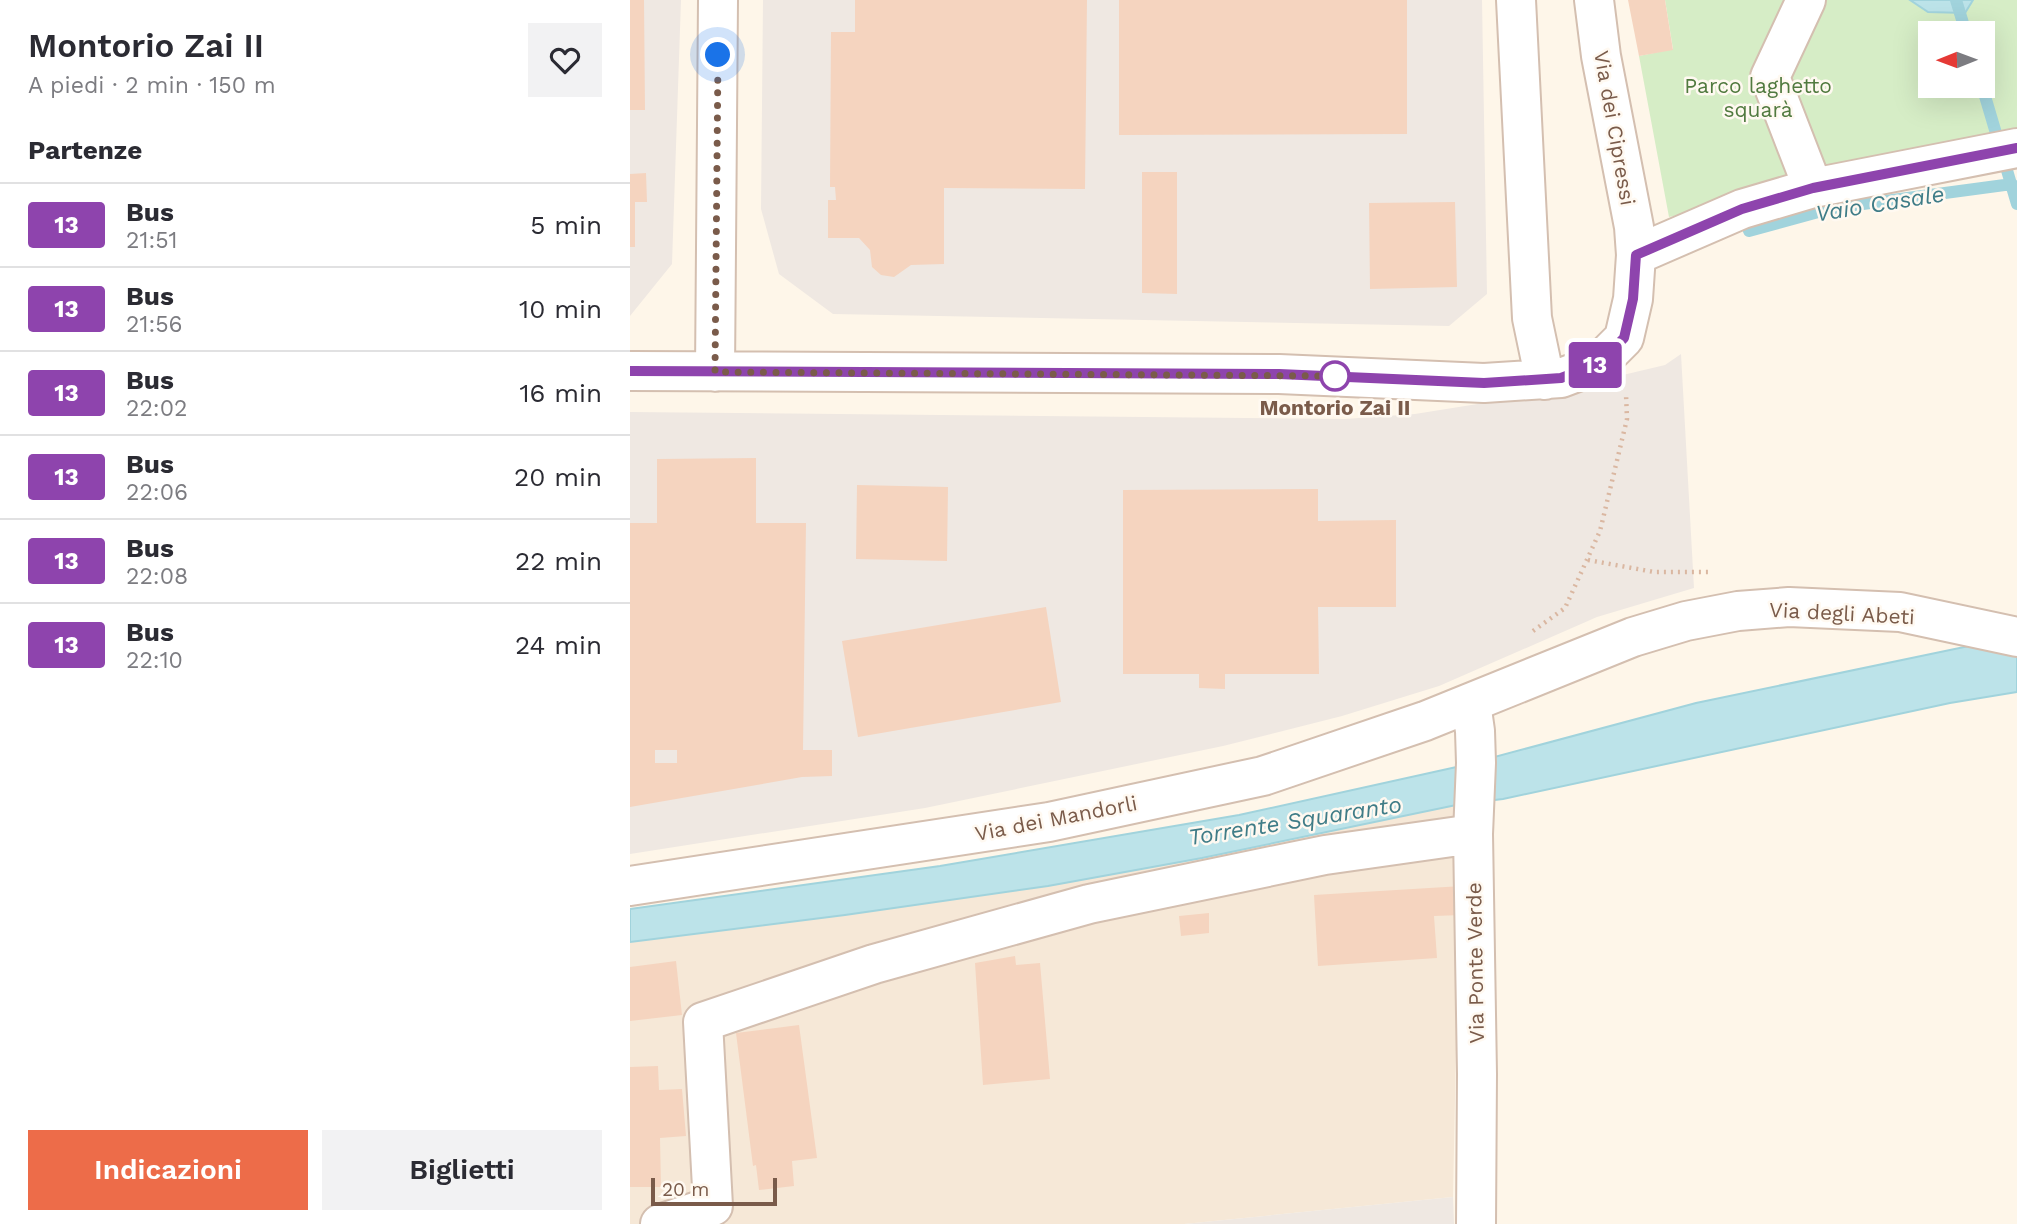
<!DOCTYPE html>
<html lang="it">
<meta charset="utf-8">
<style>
:root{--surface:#fff;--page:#f2f2f3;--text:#2b2b33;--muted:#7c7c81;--line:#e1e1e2;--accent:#ed6c49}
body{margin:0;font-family:"Work Sans",sans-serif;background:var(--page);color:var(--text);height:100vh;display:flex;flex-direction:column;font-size:26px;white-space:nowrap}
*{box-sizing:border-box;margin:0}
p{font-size:23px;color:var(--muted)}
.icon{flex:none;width:38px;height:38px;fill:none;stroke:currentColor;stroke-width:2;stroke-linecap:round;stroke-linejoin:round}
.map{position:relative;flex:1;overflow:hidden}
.details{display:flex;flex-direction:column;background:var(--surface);width:630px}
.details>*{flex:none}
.badge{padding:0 14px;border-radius:5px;font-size:24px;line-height:46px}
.needle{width:46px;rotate:269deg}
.tools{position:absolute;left:1288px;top:21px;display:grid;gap:14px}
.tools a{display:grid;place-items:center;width:77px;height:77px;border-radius:0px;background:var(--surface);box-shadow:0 7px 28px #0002;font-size:35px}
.scale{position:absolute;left:21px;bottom:18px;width:126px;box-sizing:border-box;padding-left:7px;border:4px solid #7a5b4a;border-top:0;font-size:19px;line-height:24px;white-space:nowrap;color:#7a5b4a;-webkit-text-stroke:5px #fff9f1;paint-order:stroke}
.you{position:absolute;width:35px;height:35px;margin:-18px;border:5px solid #fff;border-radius:50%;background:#1a73e8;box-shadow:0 0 0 10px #1a73e833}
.map>.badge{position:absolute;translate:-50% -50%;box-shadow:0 0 0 4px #fff}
h2{padding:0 28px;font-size:26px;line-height:63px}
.round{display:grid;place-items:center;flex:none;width:74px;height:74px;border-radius:0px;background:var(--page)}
.headline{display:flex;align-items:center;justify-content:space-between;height:119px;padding:0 28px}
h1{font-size:33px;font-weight:600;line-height:52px}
.primary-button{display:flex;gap:14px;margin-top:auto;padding:14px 28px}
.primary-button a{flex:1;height:80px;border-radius:0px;background:var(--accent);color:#fff;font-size:28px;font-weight:600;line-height:80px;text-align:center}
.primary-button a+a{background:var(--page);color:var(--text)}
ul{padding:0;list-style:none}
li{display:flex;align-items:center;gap:21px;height:84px;padding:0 28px;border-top:2px solid var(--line)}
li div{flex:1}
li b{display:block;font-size:26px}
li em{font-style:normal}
li .badge{min-width:77px;font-weight:700;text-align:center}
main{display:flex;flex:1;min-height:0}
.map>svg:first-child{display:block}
</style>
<main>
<section class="details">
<div class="headline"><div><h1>Montorio Zai II</h1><p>A piedi · 2 min · 150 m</p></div><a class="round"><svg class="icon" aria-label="heart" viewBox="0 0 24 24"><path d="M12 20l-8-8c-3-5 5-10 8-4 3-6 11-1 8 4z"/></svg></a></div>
<h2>Partenze</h2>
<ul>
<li><span class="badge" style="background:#8e44ad;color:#fff">13</span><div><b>Bus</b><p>21:51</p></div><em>5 min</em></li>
<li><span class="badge" style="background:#8e44ad;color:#fff">13</span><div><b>Bus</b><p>21:56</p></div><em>10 min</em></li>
<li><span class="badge" style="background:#8e44ad;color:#fff">13</span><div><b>Bus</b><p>22:02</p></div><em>16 min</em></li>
<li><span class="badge" style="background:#8e44ad;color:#fff">13</span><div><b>Bus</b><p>22:06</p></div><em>20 min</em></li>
<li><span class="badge" style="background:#8e44ad;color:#fff">13</span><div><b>Bus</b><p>22:08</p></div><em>22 min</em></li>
<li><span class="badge" style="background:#8e44ad;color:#fff">13</span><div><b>Bus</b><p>22:10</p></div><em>24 min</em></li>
</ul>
<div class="primary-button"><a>Indicazioni</a><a>Biglietti</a></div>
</section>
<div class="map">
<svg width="1387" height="1224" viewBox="0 0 1387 1224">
<rect width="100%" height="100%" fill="#fef6e9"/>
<path fill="#f6e8d7" d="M 831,804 L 823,1197 L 554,1224 L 0,1224 L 0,942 L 215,915 L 418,886 L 572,858 Z"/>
<path fill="#efe8e2" d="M 0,0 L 51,0 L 42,264 L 0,316 Z
M 133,0 L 852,0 L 857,294 L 819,326 L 203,314 L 149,274 L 131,209 Z
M 1051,354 L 1064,588 L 967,617 L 809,686 L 712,716 L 593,746 L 295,808 L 0,854 L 0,412 L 715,419 L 785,414 L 917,393 L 1035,365 Z
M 823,1197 L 824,1224 L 554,1224 Z"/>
<path fill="#d6edc6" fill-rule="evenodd" d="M 1035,0 L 1387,0 L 1387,140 L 1039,217 L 1009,56 L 1043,49 ZM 1300,33 L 1353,33 L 1353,86 L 1300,86 Z"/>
<path fill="#bce3e9" stroke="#a1d3dc" stroke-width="2" d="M 1280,0 L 1343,0 L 1335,13 L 1298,12 Z
M 1387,636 L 1387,692 L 1320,703 L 873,799 L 831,804 L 572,858 L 418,886 L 215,915 L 0,942 L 0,909 L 310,866 L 609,815 L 831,766 L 1066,703 Z"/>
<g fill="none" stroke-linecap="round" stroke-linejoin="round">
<path stroke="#a1d3dc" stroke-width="12" d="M 1326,0 L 1336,33
M 1352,86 L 1387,204
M 1119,231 L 1203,208 L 1382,184"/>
</g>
<path fill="#f5d4bf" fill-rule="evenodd" d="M 0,0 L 14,0 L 15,110 L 0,110 Z
M 225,0 L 457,0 L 455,189 L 314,188 L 314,264 L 281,265 L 264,277 L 251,275 L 242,267 L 240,250 L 229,238 L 198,238 L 198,200 L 206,200 L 205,187 L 200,187 L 201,32 L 225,32 Z
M 489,0 L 777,0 L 777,134 L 489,135 Z
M 998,0 L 1035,0 L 1043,50 L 1009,56 Z
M 512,172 L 547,172 L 547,294 L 512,293 Z
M 16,173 L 17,202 L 5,202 L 5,247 L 0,247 L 0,174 Z
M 825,202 L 827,287 L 740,289 L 739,203 Z
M 126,458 L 126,523 L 176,523 L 173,750 L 202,750 L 202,776 L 172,777 L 0,807 L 0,523 L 27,523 L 27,459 ZM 25,750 L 47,750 L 47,763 L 25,763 Z
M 227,485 L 318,487 L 317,561 L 226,559 Z
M 688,489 L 688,521 L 766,520 L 766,607 L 688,607 L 689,674 L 595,674 L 595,689 L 569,688 L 569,674 L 493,674 L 493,490 Z
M 416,607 L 431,702 L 228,737 L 212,641 Z
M 832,886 L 832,915 L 804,916 L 807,958 L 688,966 L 684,895 Z
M 579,913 L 579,933 L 551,936 L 549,916 Z
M 385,956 L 386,965 L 410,963 L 420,1079 L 353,1085 L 345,963 Z
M 46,961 L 52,1015 L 0,1021 L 0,967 Z
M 169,1025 L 187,1158 L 162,1161 L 164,1186 L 129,1190 L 126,1165 L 123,1166 L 106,1033 Z
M 28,1066 L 29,1090 L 52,1089 L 56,1136 L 30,1138 L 31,1187 L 0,1187 L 0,1067 Z"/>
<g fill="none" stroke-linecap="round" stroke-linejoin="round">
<g stroke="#d4bfb0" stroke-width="42">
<path id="minor" d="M 886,0 L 902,318 L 915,380
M 1176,0 L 1140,77 L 1183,188
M 1006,255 L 1112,209 L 1183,188 L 1387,148
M 0,371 L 649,374 L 854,383 L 931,378 L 968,364 L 994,338 L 1003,299 L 1006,255 L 1004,227 L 971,56 L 964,0
M 85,372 L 88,0
M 841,703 L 845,731 L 846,763 L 843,834 L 847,1074 L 846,1224
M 0,886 L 419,822 L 633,776 L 795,721 L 1003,637 L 1056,621 L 1108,611 L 1159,607 L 1270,612 L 1387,637
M 30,1224 L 83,1206 L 73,1022 L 244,964 L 459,904 L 695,855 L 843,834"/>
</g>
<path stroke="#dab7a1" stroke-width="4.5" stroke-dasharray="2 5" stroke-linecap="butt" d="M 958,560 L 1024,572 L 1082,572
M 903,631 L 935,608 L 970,531 L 997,419 L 996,394"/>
<use href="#minor" stroke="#fff" stroke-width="38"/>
</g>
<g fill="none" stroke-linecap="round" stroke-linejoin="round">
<g stroke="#fff" stroke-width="16">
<path id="line" d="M 0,371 L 649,374 L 854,383 L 931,378 L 968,364 L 994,338 L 1003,299 L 1006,255 L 1112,209 L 1183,188 L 1387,148"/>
</g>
<use href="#line" stroke="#8e44ad" stroke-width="10"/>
<path stroke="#7a5b4a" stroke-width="7" stroke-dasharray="0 12.6" d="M 88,55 L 85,372 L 705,376"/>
</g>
<circle fill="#fff" stroke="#8e44ad" stroke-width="3.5" cx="705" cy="376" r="14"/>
<g text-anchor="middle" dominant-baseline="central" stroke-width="5" stroke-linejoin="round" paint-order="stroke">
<g font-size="21" fill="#517a3f" stroke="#fff9f1">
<text x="1128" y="85">Parco laghetto<tspan x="1128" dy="24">squarà</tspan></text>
</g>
<g font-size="21" fill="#7a5b4a" stroke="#fff9f1">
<text transform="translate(985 128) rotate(80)">Via dei Cipressi</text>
<text transform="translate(1212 613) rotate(3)">Via degli Abeti</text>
<text transform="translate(426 818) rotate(-11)">Via dei Mandorli</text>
<text transform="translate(845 963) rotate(-91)">Via Ponte Verde</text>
</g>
<g font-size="21" font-weight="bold" fill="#7a5b4a" stroke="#fff9f1">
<text x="705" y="407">Montorio Zai II</text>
</g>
<g font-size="23" font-style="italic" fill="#3f7c87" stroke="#fff9f1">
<text transform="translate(1250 204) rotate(-9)">Vaio Casale</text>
<text transform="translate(665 821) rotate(-9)">Torrente Squaranto</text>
</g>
</g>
</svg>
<div class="tools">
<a><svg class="needle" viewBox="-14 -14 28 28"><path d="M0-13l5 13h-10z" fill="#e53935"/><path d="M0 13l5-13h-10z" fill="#7c7c81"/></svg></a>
</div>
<div class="scale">20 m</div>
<div class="you" style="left:88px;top:55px"></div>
<b class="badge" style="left:965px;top:365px;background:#8e44ad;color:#fff">13</b>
</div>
</main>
